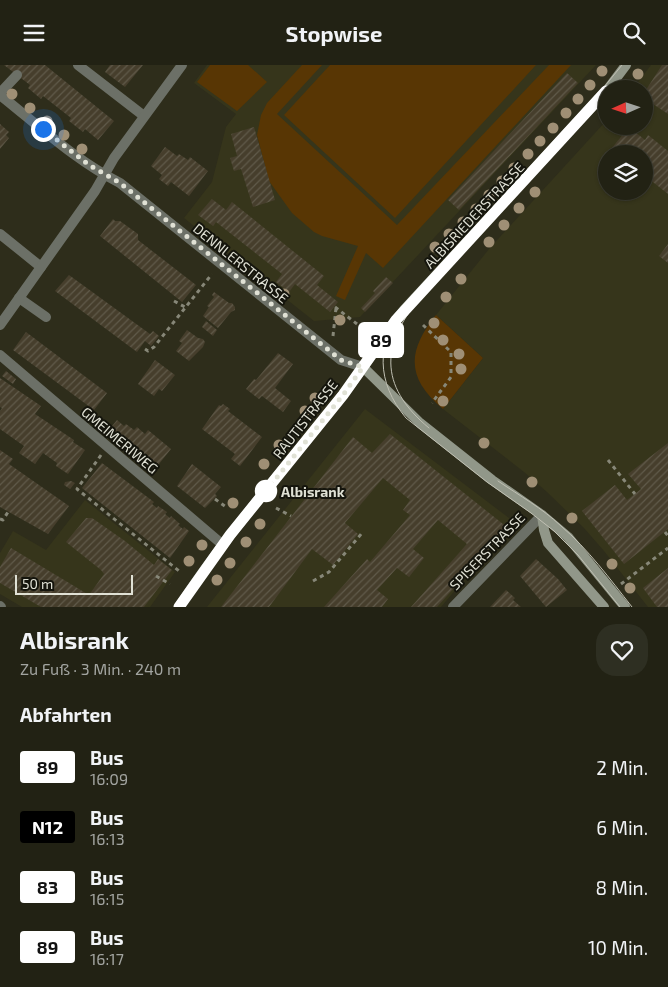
<!DOCTYPE html>
<html lang="de">
<meta charset="utf-8">
<style>
:root{--surface:#222214;--page:#2e2f22;--text:#f1f3f6;--muted:#a2a4a0;--line:#3f3f34}
body{margin:0;font-family:"Exo 2",sans-serif;background:var(--page);color:var(--text);height:100vh;display:flex;flex-direction:column;font-size:19px;white-space:nowrap}
*{box-sizing:border-box;margin:0}
p{font-size:16px;color:var(--muted)}
.icon{flex:none;width:28px;height:28px;fill:none;stroke:currentColor;stroke-width:2;stroke-linecap:round;stroke-linejoin:round}
.map{position:relative;height:542px;overflow:hidden}
.sheet{display:flex;flex-direction:column;background:var(--surface);flex:1}
.sheet>*{flex:none}
.badge{padding:0 10px;border-radius:4px;font-size:18px;line-height:32px}
.needle{width:32px;rotate:267deg}
.tools{position:absolute;left:598px;top:15px;display:grid;gap:10px}
.tools a{display:grid;place-items:center;width:55px;height:55px;border-radius:50%;background:var(--surface);box-shadow:0 1px 4px #0004,0 0 0 1px var(--line);font-size:25px}
.scale{position:absolute;left:15px;bottom:12px;width:118px;box-sizing:border-box;padding-left:5px;border:2px solid #e0e1d5;border-top:0;font-size:14px;line-height:18px;white-space:nowrap;color:#e0e1d5;-webkit-text-stroke:4px #15150d;paint-order:stroke}
.you{position:absolute;width:25px;height:25px;margin:-12px;border:4px solid #fff;border-radius:50%;background:#1a73e8;box-shadow:0 0 0 8px #1a73e833}
.map>.badge{position:absolute;translate:-50% -50%;box-shadow:0 0 0 2px #fff}
h2{padding:0 20px;font-size:19px;line-height:45px}
.round{display:grid;place-items:center;flex:none;width:52px;height:52px;border-radius:20px;background:var(--page)}
.head{display:flex;align-items:center;justify-content:space-between;height:85px;padding:0 20px}
h1{font-size:24px;font-weight:700;line-height:38px}
ul{padding:0;list-style:none}
li{display:flex;align-items:center;gap:15px;height:60px;padding:0 20px}
li div{flex:1}
li b{display:block;font-size:19px}
li em{font-style:normal}
li .badge{min-width:55px;font-weight:700;text-align:center}
header{display:flex;justify-content:space-between;align-items:center;height:65px;padding:0 20px;background:var(--surface);font-size:22px;font-weight:700}
.map>svg:first-child{display:block}
</style>
<header><svg class="icon" aria-label="menu" viewBox="0 0 24 24"><path d="M4 6h16M4 12h16M4 18h16"/></svg>Stopwise<svg class="icon" aria-label="search" viewBox="0 0 24 24"><circle cx="10" cy="10" r="6"/><path d="M15 15l6 6"/></svg></header>
<div class="map">
<svg width="668" height="542" viewBox="0 0 668 542">
<defs>
<pattern id="building-hatch" width="6" height="6" patternUnits="userSpaceOnUse" patternTransform="scale(1.25)"><rect width="6" height="6" fill="#463e2c"/><path d="M-1 1l2-2M0 6l6-6M5 7l2-2" fill="none" stroke="#605a4a"/></pattern>
</defs>
<rect width="100%" height="100%" fill="#2e2d1b"/>
<path fill="#36351b" fill-rule="evenodd" d="M 207,0 L 596,0 L 360,252 L 314,256 L 184,153 L 212,117 L 226,62 L 236,49 L 194,18 Z
M 651,0 L 668,0 L 668,542 L 648,542 L 604,486 L 584,463 L 547,427 L 524,407 L 443,344 L 483,293 L 436,250 L 489,184 L 606,56 L 606,61 L 644,61 L 644,24 L 633,24 ZM 606,89 L 644,89 L 644,126 L 606,126 Z
M 365,344 L 513,456 L 441,542 L 207,542 Z
M 85,435 L 175,507 L 150,542 L 22,542 L 0,529 L 0,488 L 13,466 L 46,485 Z"/>
<path fill="#583604" d="M 210,0 L 248,0 L 267,17 L 237,46 L 197,17 Z
M 302,0 L 322,0 L 277,49 L 397,160 L 549,0 L 571,0 L 383,203 L 366,188 L 345,235 L 336,231 L 358,181 L 322,171 L 314,167 L 292,148 L 269,116 L 257,70 L 261,50 L 267,38 Z
M 330,0 L 536,0 L 395,153 L 284,50 Z
M 436,250 L 483,293 L 443,344 C 406,313 407,286 436,250 Z"/>
<path fill="url(#building-hatch)" d="M 4,0 L 45,0 L 114,56 L 98,75 L 85,64 L 83,67 L 69,56 L 71,53 L 43,31 L 41,34 L 28,23 L 30,20 Z
M 110,0 L 143,0 L 125,22 L 105,7 Z
M 662,0 L 668,0 L 668,49 L 644,33 L 644,28 Z
M 567,8 L 578,18 L 459,145 L 448,135 Z
M 0,59 L 9,67 L 6,70 L 9,73 L 0,84 Z
M 254,62 L 275,135 L 253,142 L 241,104 L 234,106 L 230,93 L 237,91 L 231,69 Z
M 629,62 L 645,75 L 648,70 L 668,86 L 668,129 L 644,110 L 644,89 L 607,89 Z
M 165,82 L 177,91 L 179,89 L 188,95 L 190,92 L 208,106 L 189,131 L 171,117 L 168,121 L 159,114 L 162,110 L 151,101 Z
M 212,134 L 226,145 L 232,137 L 324,211 L 317,220 L 338,237 L 330,247 L 295,219 L 289,227 L 276,217 L 282,209 L 216,157 L 213,161 L 198,150 Z
M 113,154 L 115,156 L 120,156 L 138,169 L 138,175 L 196,220 L 182,237 L 100,171 Z
M 668,179 L 668,198 L 659,191 Z
M 69,210 L 150,269 L 153,266 L 159,271 L 151,281 L 145,276 L 137,287 L 55,226 Z
M 386,212 L 393,218 L 365,247 L 361,243 L 375,228 L 373,226 Z
M 214,227 L 229,238 L 232,238 L 235,242 L 235,245 L 231,247 L 218,263 L 203,251 L 209,242 L 207,241 L 214,232 L 212,230 Z
M 206,256 L 217,265 L 213,271 L 202,262 Z
M 187,265 L 198,273 L 203,274 L 205,277 L 203,282 L 189,296 L 176,286 L 182,278 L 179,276 Z
M 26,267 L 107,328 L 94,345 L 13,285 Z
M 278,288 L 293,299 L 275,323 L 291,336 L 283,347 L 262,331 L 259,334 L 246,324 L 254,314 L 256,315 Z
M 155,295 L 175,310 L 162,326 L 159,324 L 154,331 L 138,319 Z
M 6,306 L 16,314 L 13,319 L 2,311 Z
M 0,313 L 41,341 L 35,349 L 74,375 L 73,377 L 85,385 L 68,409 L 56,401 L 57,398 L 43,388 L 35,399 L 19,388 L 24,381 L 0,364 L 0,346 L 2,343 L 0,342 Z
M 223,339 L 230,344 L 228,346 L 262,372 L 240,401 L 231,394 L 235,389 L 202,364 L 219,340 L 221,341 Z
M 117,355 L 124,361 L 126,359 L 134,365 L 137,362 L 145,369 L 148,365 L 171,384 L 155,404 L 108,366 Z
M 390,369 L 508,463 L 437,542 L 411,542 L 467,479 L 438,455 L 413,484 L 424,493 L 409,512 L 397,503 L 377,525 L 388,534 L 382,542 L 324,542 L 367,494 L 370,497 L 410,450 L 403,445 L 410,435 L 383,413 L 345,458 L 358,469 L 333,500 L 312,484 L 269,542 L 221,542 L 353,372 L 372,388 Z
M 668,378 L 668,464 L 624,499 L 582,446 L 615,420 L 627,435 L 641,424 L 628,409 Z
M 0,385 L 13,394 L 9,399 L 69,441 L 48,469 L 0,442 Z
M 102,398 L 154,437 L 152,439 L 157,443 L 158,441 L 167,447 L 165,449 L 170,453 L 171,451 L 180,459 L 178,460 L 183,464 L 184,462 L 189,466 L 170,493 L 82,423 Z
M 192,399 L 221,422 L 215,429 L 217,431 L 205,443 L 177,421 Z
M 71,416 L 75,418 L 70,424 L 64,420 L 65,417 Z
M 86,453 L 92,453 L 125,476 L 154,500 L 158,494 L 172,505 L 144,542 L 41,542 L 0,518 L 0,502 L 11,483 L 89,530 L 104,509 L 101,505 L 66,477 Z
M 536,494 L 558,514 L 567,525 L 546,542 L 520,511 Z
M 668,503 L 668,542 L 657,542 L 643,523 Z
M 506,525 L 515,533 L 513,535 L 521,542 L 490,542 Z"/>
<g fill="none" stroke-linecap="round" stroke-linejoin="round">
<path stroke="#878778" stroke-width="3" stroke-dasharray="4 4" stroke-linecap="butt" d="M 174,236 L 185,242
M 335,242 L 357,259
M 423,260 L 451,287 L 451,312 L 432,338
M 333,271 L 336,243
M 145,284 L 148,286 L 154,282 L 212,209
M 101,390 L 77,424 L 179,506
M 608,395 L 635,429
M 215,434 L 226,442
M 276,443 L 291,451
M 0,454 L 3,455 L 8,447
M 665,467 L 668,471
M 156,511 L 170,519
M 313,516 L 329,507 L 362,468
M 621,519 L 668,483"/>
<path stroke="#6c7067" stroke-width="10" d="M 78,0 L 144,51
M 0,28 L 17,10
M 0,169 L 41,202
M 19,233 L 46,252"/>
<path stroke="#6c7067" stroke-width="10" d="M 0,30 C 39,61 76,96 120,118 L 341,295 L 363,302
M 0,260 L 95,126 L 114,93 L 182,0
M 0,290 L 223,480
M 0,541 L 1,542
M 453,542 L 542,450"/>
<path stroke="#919789" stroke-width="10" d="M 608,24 L 626,0
M 363,302 L 420,358 L 492,415 L 542,450 L 568,472 L 625,542
M 542,450 L 544,465 L 548,478 L 604,542
M 179,542 C 227,468 287,401 341,332 C 364,304 381,273 404,245 L 606,26"/>
<path stroke="#c0c0b3" stroke-width="1" d="M 423,230 C 381,277 377,320 429,363
M 498,416 C 520,431 542,443 561,461 C 588,484 610,514 632,542
M 620,542 L 578,490 L 554,466 L 531,448 L 487,417 L 406,353 C 376,317 376,279 403,241 L 583,48 L 622,0"/>
</g>
<g fill="#9f8f75">
<circle cx="602" cy="6" r="5.5"/>
<circle cx="638" cy="9" r="5.5"/>
<circle cx="590" cy="20" r="5.5"/>
<circle cx="12" cy="29" r="5.5"/>
<circle cx="578" cy="34" r="5.5"/>
<circle cx="30" cy="43" r="5.5"/>
<circle cx="566" cy="48" r="5.5"/>
<circle cx="47" cy="56" r="5.5"/>
<circle cx="553" cy="63" r="5.5"/>
<circle cx="64" cy="70" r="5.5"/>
<circle cx="540" cy="76" r="5.5"/>
<circle cx="82" cy="84" r="5.5"/>
<circle cx="528" cy="89" r="5.5"/>
<circle cx="514" cy="103" r="5.5"/>
<circle cx="502" cy="116" r="5.5"/>
<circle cx="535" cy="127" r="5.5"/>
<circle cx="489" cy="130" r="5.5"/>
<circle cx="519" cy="143" r="5.5"/>
<circle cx="476" cy="144" r="5.5"/>
<circle cx="463" cy="157" r="5.5"/>
<circle cx="504" cy="160" r="5.5"/>
<circle cx="449" cy="169" r="5.5"/>
<circle cx="489" cy="177" r="5.5"/>
<circle cx="435" cy="182" r="5.5"/>
<circle cx="461" cy="214" r="5.5"/>
<circle cx="284" cy="229" r="5.5"/>
<circle cx="446" cy="232" r="5.5"/>
<circle cx="340" cy="255" r="5.5"/>
<circle cx="434" cy="258" r="5.5"/>
<circle cx="443" cy="275" r="5.5"/>
<circle cx="459" cy="289" r="5.5"/>
<circle cx="461" cy="304" r="5.5"/>
<circle cx="315" cy="333" r="5.5"/>
<circle cx="443" cy="336" r="5.5"/>
<circle cx="305" cy="346" r="5.5"/>
<circle cx="484" cy="378" r="5.5"/>
<circle cx="279" cy="380" r="5.5"/>
<circle cx="264" cy="399" r="5.5"/>
<circle cx="532" cy="417" r="5.5"/>
<circle cx="233" cy="438" r="5.5"/>
<circle cx="572" cy="453" r="5.5"/>
<circle cx="260" cy="459" r="5.5"/>
<circle cx="246" cy="477" r="5.5"/>
<circle cx="202" cy="480" r="5.5"/>
<circle cx="189" cy="496" r="5.5"/>
<circle cx="230" cy="498" r="5.5"/>
<circle cx="612" cy="499" r="5.5"/>
<circle cx="217" cy="515" r="5.5"/>
<circle cx="630" cy="523" r="5.5"/>
</g>
<g fill="none" stroke-linecap="round" stroke-linejoin="round">
<g stroke="#fff" stroke-width="11">
<path id="line" d="M 179,542 L 230,470 L 343,330 L 396,255 L 606,26"/>
</g>
<use href="#line" stroke="#fff" stroke-width="8"/>
<path stroke="#e0e1d5" stroke-width="5" stroke-dasharray="0 9" d="M 43,64 L 89,100 L 120,118 L 341,295 L 363,302 L 343,330 L 266,426"/>
</g>
<circle fill="#fff" stroke="#fff" stroke-width="2.5" cx="266" cy="426" r="10"/>
<g text-anchor="middle" dominant-baseline="central" stroke-width="4" stroke-linejoin="round" paint-order="stroke">
<g font-size="14" fill="#e0e1d5" stroke="#15150d">
<text transform="translate(474 150) rotate(-47)">ALBISRIEDERSTRASSE</text>
<text transform="translate(241 198) rotate(39)">DENNLERSTRASSE</text>
<text transform="translate(305 354) rotate(-52)">RAUTISTRASSE</text>
<text transform="translate(120 375) rotate(40)">GMEIMERIWEG</text>
<text transform="translate(487 486) rotate(-46)">SPISERSTRASSE</text>
</g>
<g font-size="14" font-weight="bold" fill="#e0e1d5" stroke="#15150d" text-anchor="start">
<text x="281" y="426">Albisrank</text>
</g>
</g>
</svg>
<div class="tools">
<a><svg class="needle" viewBox="-14 -14 28 28"><path d="M0-13l5 13h-10z" fill="#e53935"/><path d="M0 13l5-13h-10z" fill="#a2a4a0"/></svg></a>
<a><svg class="icon" aria-label="layers" viewBox="0 0 24 24"><path d="M12 4l9 5-9 5-9-5zM3 14l9 5 9-5"/></svg></a>
</div>
<div class="scale">50 m</div>
<div class="you" style="left:43px;top:64px"></div>
<b class="badge" style="left:381px;top:275px;background:#fff;color:#111">89</b>
</div>
<section class="sheet">
<div class="head"><div><h1>Albisrank</h1><p>Zu Fuß · 3 Min. · 240 m</p></div><a class="round"><svg class="icon" aria-label="heart" viewBox="0 0 24 24"><path d="M12 20l-8-8c-3-5 5-10 8-4 3-6 11-1 8 4z"/></svg></a></div>
<h2>Abfahrten</h2>
<ul>
<li><span class="badge" style="background:#fff;color:#111">89</span><div><b>Bus</b><p>16:09</p></div><em>2 Min.</em></li>
<li><span class="badge" style="background:#000;color:#fff">N12</span><div><b>Bus</b><p>16:13</p></div><em>6 Min.</em></li>
<li><span class="badge" style="background:#fff;color:#111">83</span><div><b>Bus</b><p>16:15</p></div><em>8 Min.</em></li>
<li><span class="badge" style="background:#fff;color:#111">89</span><div><b>Bus</b><p>16:17</p></div><em>10 Min.</em></li>
</ul>
</section>
